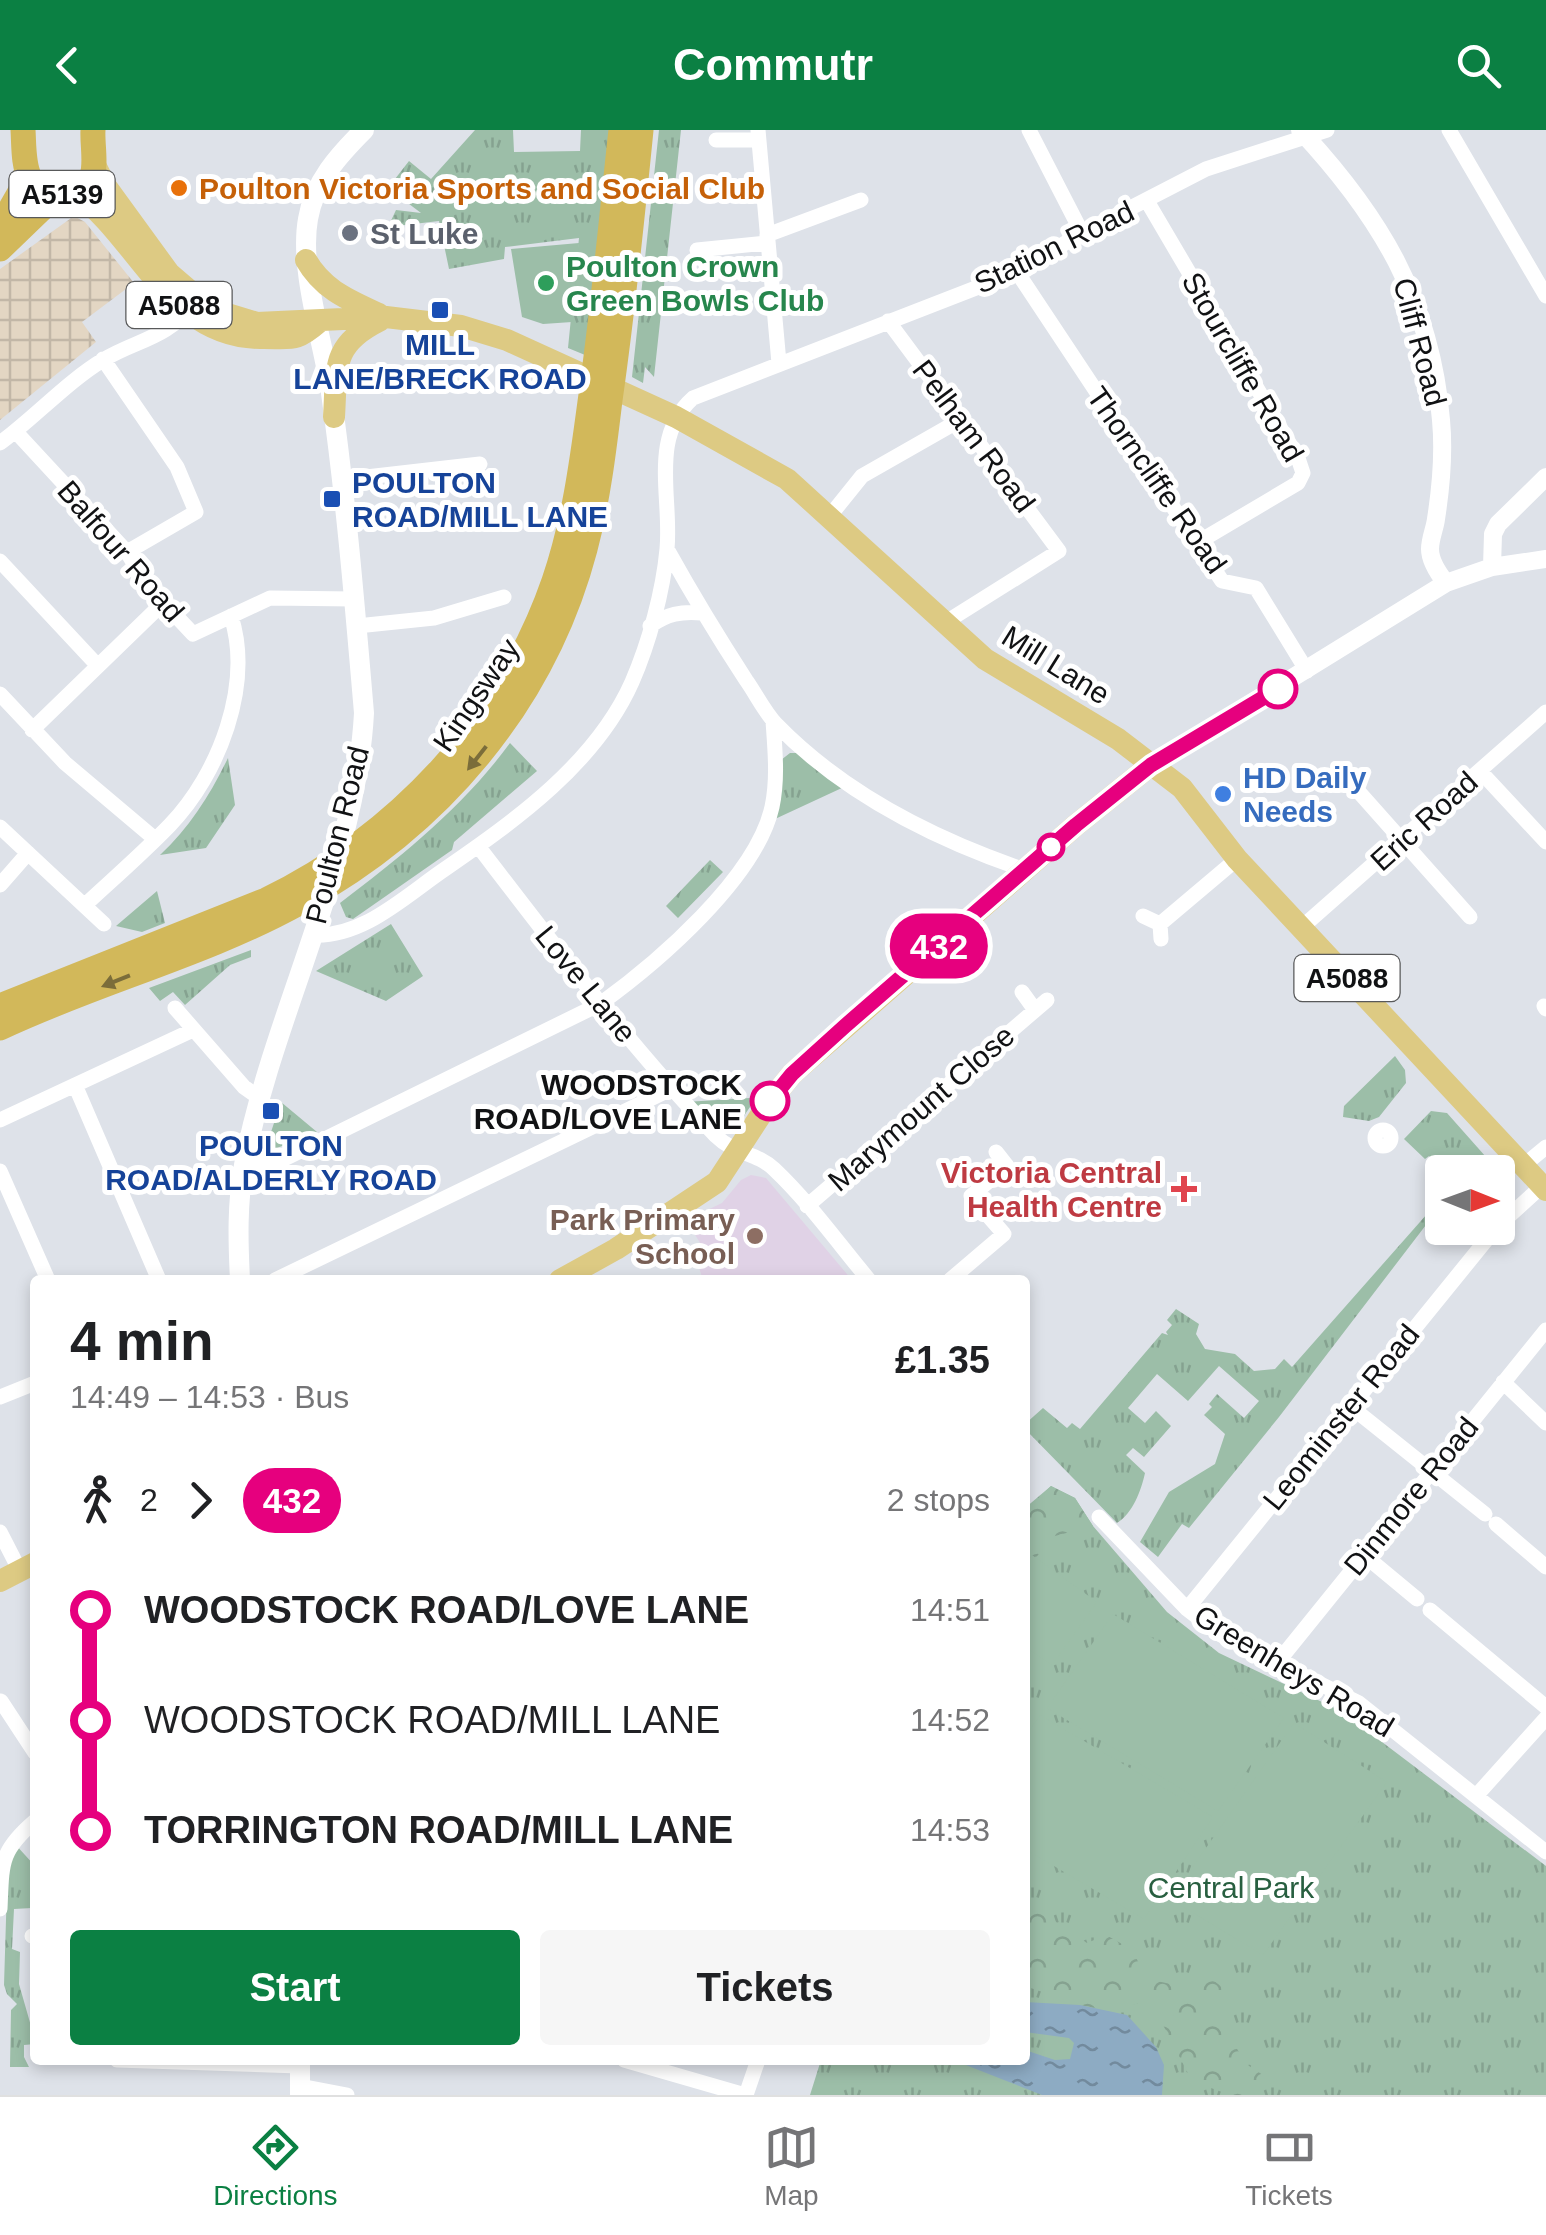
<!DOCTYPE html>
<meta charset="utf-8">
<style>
:root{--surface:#fff;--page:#f6f6f6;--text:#202124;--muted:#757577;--line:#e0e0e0;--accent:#0b8043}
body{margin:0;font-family:Arial,sans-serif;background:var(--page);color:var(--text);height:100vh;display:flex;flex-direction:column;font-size:38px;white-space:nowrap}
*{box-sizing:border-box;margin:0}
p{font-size:32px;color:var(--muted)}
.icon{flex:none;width:55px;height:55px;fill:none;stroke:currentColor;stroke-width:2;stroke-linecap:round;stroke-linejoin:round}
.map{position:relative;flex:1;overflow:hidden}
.sheet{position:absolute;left:30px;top:1145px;width:1000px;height:790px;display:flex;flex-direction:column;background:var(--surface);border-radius:10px;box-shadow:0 5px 15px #0003}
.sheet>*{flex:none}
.badge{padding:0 20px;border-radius:32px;font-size:35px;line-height:65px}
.needle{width:65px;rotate:91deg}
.buttons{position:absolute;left:1425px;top:1025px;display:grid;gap:20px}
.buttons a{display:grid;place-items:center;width:90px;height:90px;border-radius:10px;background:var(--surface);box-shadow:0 5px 15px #0003;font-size:50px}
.map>.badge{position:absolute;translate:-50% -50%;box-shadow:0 0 0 5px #fff}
.legs{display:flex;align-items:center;gap:15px;height:110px;padding:0 40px;font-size:32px}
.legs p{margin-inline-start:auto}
.summary{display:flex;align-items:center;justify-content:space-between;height:170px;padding:0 40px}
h1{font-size:55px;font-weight:700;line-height:75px}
.cta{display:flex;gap:20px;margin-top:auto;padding:20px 40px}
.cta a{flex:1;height:115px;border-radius:10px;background:var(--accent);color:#fff;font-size:40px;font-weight:700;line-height:115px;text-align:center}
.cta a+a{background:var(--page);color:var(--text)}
ul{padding:0 40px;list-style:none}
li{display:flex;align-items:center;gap:35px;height:110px;font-size:38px}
li i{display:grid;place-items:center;width:15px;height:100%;margin:0 12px;background:currentColor}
li i::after{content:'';width:25px;height:25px;margin:-12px;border:8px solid;border-radius:50%;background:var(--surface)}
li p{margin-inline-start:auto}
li:first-child i{background:linear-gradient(#0000 50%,currentColor 0)}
li:last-child i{background:linear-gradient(currentColor 50%,#0000 0)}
header{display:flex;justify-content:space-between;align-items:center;height:130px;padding:0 40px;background:var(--accent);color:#fff;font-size:45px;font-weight:700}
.tab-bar{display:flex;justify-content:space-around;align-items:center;height:140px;border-top:2px solid var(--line);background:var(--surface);font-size:28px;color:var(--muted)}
.tab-bar a{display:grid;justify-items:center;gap:5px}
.tab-bar .selected{color:var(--accent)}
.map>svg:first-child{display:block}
</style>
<header><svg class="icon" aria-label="back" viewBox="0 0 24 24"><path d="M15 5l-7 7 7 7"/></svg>Commutr<svg class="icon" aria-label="search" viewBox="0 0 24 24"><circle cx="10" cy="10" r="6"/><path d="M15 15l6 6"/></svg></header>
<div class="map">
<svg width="1546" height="1965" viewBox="0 0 1546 1965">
<defs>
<pattern id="industrial-grid" width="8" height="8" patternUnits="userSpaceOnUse" patternTransform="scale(2.5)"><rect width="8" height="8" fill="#e3d6c3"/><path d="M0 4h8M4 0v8" fill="none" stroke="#c2b7a7"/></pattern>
<pattern id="grass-tufts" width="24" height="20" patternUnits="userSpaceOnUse" patternTransform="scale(2.5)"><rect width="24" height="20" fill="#9cbea8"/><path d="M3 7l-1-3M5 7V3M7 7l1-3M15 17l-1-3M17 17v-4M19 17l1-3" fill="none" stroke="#85a290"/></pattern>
<pattern id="forest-crowns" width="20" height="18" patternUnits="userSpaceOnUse" patternTransform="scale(2.5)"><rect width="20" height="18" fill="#9cbea8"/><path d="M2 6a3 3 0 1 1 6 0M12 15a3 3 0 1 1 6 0" fill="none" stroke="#85a290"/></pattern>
<pattern id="water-ripples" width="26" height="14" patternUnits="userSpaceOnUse" patternTransform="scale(2.5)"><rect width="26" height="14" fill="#8dabc3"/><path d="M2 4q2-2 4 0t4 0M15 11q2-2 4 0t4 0" fill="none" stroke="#728a9d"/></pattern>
</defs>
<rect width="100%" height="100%" fill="#dee2e9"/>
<path fill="url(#industrial-grid)" d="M 74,86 L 85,92 L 134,153 L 82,192 L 96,212 L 0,290 L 0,139 Z"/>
<path fill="#e0d2e6" d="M 751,1045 L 766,1048 L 852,1150 L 699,1150 L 702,1147 L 696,1128 L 705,1121 L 686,1090 L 722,1073 L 741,1050 Z"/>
<path fill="url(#grass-tufts)" d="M 475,0 L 513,0 L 514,22 L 580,21 L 581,0 L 610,0 L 585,225 L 568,218 L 579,108 L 505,117 L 504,129 L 449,139 L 439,91 L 388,97 L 396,80 L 421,83 L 388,58 L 409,31 L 431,49 Z
M 659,0 L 681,0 L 654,247 L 645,237 L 643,253 L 632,247 Z
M 510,613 L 537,641 L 454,712 L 452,720 L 353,789 L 346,787 L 340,773 C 402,726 464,676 510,613 Z
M 790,623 L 797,623 L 844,657 L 775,689 L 781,630 Z
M 228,628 L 235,675 L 206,718 L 160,725 C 190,697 210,665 228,628 Z
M 710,730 L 723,742 L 678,788 L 666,776 Z
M 157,761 L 165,793 L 142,802 L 116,796 Z
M 391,794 L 423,846 L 386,871 L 316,841 Z
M 251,820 L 251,827 L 230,835 L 185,875 L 173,862 L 160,871 L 149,858 Z
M 1395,926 L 1405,940 L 1406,953 L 1379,987 L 1369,991 L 1343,987 L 1344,976 Z
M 750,968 L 750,977 L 737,996 L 718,1001 L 685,972 Z
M 281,972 L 317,1002 L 272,1020 L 269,1008 Z
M 1431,981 L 1447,983 L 1486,1027 L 1469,1042 L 1448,1042 L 1429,1026 L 1425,1029 L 1404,1009 Z
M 1442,1067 L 1442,1074 L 1279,1287 L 1189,1398 L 1182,1394 L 1158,1427 L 1140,1412 L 1169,1362 L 1215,1334 L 1225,1304 L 1204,1285 L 1212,1277 L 1209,1274 L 1217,1264 L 1244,1288 L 1259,1271 L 1219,1236 L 1188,1271 L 1157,1244 L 1128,1278 L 1145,1293 L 1156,1281 L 1171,1296 L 1144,1327 L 1133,1318 L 1126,1325 L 1145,1343 C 1141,1361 1133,1383 1117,1393 L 1025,1299 L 1025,1294 L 1043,1278 L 1067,1298 L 1072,1293 L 1080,1299 L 1162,1203 L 1168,1205 L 1166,1202 L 1172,1195 L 1167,1190 L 1176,1179 L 1199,1194 L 1196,1204 L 1205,1219 L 1235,1224 L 1254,1241 L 1275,1239 L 1284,1229 L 1292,1237 Z
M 1051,1356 L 1075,1368 L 1093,1396 L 1167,1482 L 1219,1523 L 1341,1581 L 1546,1736 L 1546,1965 L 810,1965 L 821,1930 L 1025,1930 L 1025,1378 Z
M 15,1714 L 35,1736 L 32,1778 L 14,1779 L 12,1819 L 20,1822 L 19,1854 L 35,1910 L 35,1914 L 24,1915 L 24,1927 L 29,1937 L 10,1937 L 11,1880 L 17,1874 L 7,1864 L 4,1855 L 8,1724 Z"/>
<path fill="url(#forest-crowns)" d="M 1051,1356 L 1075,1368 L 1093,1396 L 1051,1407 L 1025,1443 L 1025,1381 Z
M 1025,1771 L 1087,1813 L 1106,1805 L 1131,1819 L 1148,1849 L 1193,1859 L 1208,1846 L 1228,1862 L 1214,1880 L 1246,1934 L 1266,1947 L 1259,1965 L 1230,1965 L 1192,1951 L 1163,1895 L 1175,1884 L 1145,1872 L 1105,1880 L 1080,1875 L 1025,1856 Z"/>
<path fill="#9cbea8" d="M 579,113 L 572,192 L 543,194 L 522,187 L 511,119 Z
M 1032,1425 L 1097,1472 L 1052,1535 L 1025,1517 L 1025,1434 Z
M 1113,1484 L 1284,1588 L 1218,1681 L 1047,1578 Z
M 1040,1585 L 1213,1687 L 1144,1789 L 1025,1719 L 1025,1607 Z
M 1294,1593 L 1387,1652 L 1263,1825 L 1170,1769 Z"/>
<path fill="url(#water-ripples)" d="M 1025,1872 L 1080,1875 L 1127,1885 L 1156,1917 L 1164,1935 L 1162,1965 L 1042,1965 L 953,1930 L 1025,1930 L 1025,1920 L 1055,1930 L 1070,1929 L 1074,1913 L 1069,1908 L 1025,1902 Z"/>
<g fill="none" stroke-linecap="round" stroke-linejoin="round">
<path stroke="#fff" stroke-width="15" d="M 758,0 L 779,233
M 1029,0 L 1082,103
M 1449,0 L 1546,166
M 716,10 L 759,10
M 1147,71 L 1298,328 L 1303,343 L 1298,353 L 1195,414
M 767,105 L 861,70
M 697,120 L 767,113
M 1017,142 L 1222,451 L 1256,458 L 1307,541
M 888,191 L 1059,421 L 946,492
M 103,229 L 177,337 L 196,382 L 127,422
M 16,302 L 127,422 L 147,455 L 193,504 L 270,468 L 354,469
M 0,313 C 34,288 68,251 103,230 C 138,209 165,210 194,174
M 340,350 L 480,334
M 829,387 L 862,346 L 962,289
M 667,419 C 692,464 718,507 746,550 C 756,564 764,581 776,594 C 844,664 934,709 1025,740
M 0,431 L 98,536
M 357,496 L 434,488 L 504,467
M 650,496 C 667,484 681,481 702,483
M 0,564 L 65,633 L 155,709
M 32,600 L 163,473
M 1480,641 L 1546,712
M 1342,643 L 1470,787
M 0,697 L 104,794
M 478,716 C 554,815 630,916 716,1006 C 734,1024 756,1022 774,1039 C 809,1072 838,1113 869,1150
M 0,755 L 28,723
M 85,775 C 113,749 143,723 170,695 C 219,644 253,555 231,486
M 1143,786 L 1160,794 L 1161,809
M 1160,794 L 1237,729
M 1301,798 L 1546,582
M 312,805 C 363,808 405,766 445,739 C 516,690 596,633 632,552 C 649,513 663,462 667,419 C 672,368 649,307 693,268 L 1017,142 L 1082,103 L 1206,39 L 1327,0
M 1022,862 L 1035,880
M 1544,876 L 1546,879
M 175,878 L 244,957 L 261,969
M 75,955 L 159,1150
M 0,990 L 193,900
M1375 1008a8 8 0 1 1 16 0a8 8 0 1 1-16 0Z
M 244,1035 L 280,1031 L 600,874 C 658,832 756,748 772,677 C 778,649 775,620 773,591
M 1523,1036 L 1546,1017
M 0,1041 L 48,1150
M 807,1076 L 1047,870
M 1498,1096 L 1542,1056
M 275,1150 L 673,958
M 950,1150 L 1004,1104 L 971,1066 L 1007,1036 L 996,1022
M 1503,1252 L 1546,1293
M 0,1267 L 35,1253
M 1350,1276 L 1485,1384
M 1099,1387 L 1187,1479 L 1221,1505 L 1359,1573 L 1546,1722
M 1496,1394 L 1546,1437
M 0,1402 L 20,1441
M 1364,1425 L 1417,1469
M 1187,1479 L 1496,1098
M 1430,1480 L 1546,1577
M 1277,1533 L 1546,1200
M 1,1571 L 35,1623
M 1476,1666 L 1546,1588
M 0,1779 C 2,1732 0,1721 35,1691
M 32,1806 L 35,1806
M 117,1930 L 300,1936
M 624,1930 L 745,1965
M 300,1956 L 347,1965
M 746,1965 L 758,1930"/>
<path stroke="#fff" stroke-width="18" d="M 1300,0 C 1380,86 1431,170 1441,290 C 1444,322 1441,357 1436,389 C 1435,398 1430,409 1430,419 C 1430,431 1438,443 1446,453
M 1492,437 L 1493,404 L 1498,394 L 1546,347
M 1151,635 L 1446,453 L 1492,437 L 1546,429"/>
<path stroke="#fff" stroke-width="20" d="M 240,1150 C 238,1111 237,1074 244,1035 C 272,886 356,735 364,583 C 355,477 346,369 331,263 C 323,211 299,139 308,89 C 314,52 339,25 364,0
M 300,1965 L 300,1930"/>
<path stroke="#ddca83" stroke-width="22" d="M 93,31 L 105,55 L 169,143 L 211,179 L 257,193 L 386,187 L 461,196 L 507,210 L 676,287 L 787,349 L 985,529 L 1118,609 L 1182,658 L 1237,729 L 1546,1060
M 75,62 C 140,109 170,210 263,208 C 293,208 296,212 319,192
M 306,130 C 323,160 349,170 379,184
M 334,287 C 337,238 331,215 379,191
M 560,1150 L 616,1119 L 717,1052 L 770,971 L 792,944 L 1076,695 L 1151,635
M 0,1451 L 35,1433"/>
<path stroke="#d2b85a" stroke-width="25" d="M 23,0 C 24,15 23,35 30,48 C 41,70 79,70 91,48 C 97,36 92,14 93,0
M 0,97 L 20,62 L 27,40
M 0,119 L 56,65
M 0,876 L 266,770 C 398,706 506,590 554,451 C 574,393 582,332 590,272 C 603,182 611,91 621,0
M 0,898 C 97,852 205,825 299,773 C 438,697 544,574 585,419 C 598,370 604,320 610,270 C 623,180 632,90 641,0"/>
</g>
<defs><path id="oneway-solid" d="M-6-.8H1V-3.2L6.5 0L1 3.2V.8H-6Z" transform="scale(2.5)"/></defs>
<g fill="#7b6d3a">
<use href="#oneway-solid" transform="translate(477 628) rotate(128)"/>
<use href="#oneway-solid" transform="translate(116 851) rotate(158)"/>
</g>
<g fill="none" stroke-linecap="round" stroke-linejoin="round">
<g stroke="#fff" stroke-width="22">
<path id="line-1" d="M 770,971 L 792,944 L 845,896 L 1076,695 L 1151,635 L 1278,559"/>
</g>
<use href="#line-1" stroke="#e6007e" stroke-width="15"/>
</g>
<circle fill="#e8710a" stroke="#fff" stroke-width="4" cx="179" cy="58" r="10"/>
<circle fill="#6b7280" stroke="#fff" stroke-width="4" cx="350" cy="103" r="10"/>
<circle fill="#2e9e5b" stroke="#fff" stroke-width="4" cx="546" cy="153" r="10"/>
<g fill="#1a4fb4" stroke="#fff" stroke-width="4">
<rect x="430" y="170" width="20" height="20" rx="5"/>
<rect x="322" y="359" width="20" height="20" rx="5"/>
<rect x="261" y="971" width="20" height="20" rx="5"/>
</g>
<g fill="#fff" stroke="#e6007e" stroke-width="5">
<circle cx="1278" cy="559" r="18"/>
<circle cx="1051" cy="717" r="12"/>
<circle cx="770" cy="971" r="18"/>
</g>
<circle fill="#3f7fe0" stroke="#fff" stroke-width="4" cx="1223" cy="664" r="10"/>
<path fill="#e0444e" stroke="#fff" stroke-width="4" d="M1179 1044h10v10h10v10h-10v10h-10v-10h-10v-10h10z"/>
<circle fill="#8d6e63" stroke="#fff" stroke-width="4" cx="755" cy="1106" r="10"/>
<g text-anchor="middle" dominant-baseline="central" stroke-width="10" stroke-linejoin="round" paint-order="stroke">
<g fill="#fff" stroke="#58595a" stroke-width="2.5">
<rect x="9.5" y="41" width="105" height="46" rx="8"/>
<rect x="126.5" y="152" width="105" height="46" rx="8"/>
<rect x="1294.5" y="825" width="105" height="46" rx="8"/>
</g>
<g font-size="28" font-weight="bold" fill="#111214">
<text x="62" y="64">A5139</text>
<text x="179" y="175">A5088</text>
<text x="1347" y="848">A5088</text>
</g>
<g font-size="30" font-weight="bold" fill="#c56008" stroke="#fff" text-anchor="start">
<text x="199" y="58">Poulton Victoria Sports and Social Club</text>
</g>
<g font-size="30" font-weight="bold" fill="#5b616d" stroke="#fff" text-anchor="start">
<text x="370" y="103">St Luke</text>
</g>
<g font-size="30" fill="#111214" stroke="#fff">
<text transform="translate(1054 117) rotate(-26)">Station Road</text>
<text transform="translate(1420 212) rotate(75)">Cliff Road</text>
<text transform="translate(1243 237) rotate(60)">Stourcliffe Road</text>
<text transform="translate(974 306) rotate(53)">Pelham Road</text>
<text transform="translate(1157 350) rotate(55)">Thorncliffe Road</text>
<text transform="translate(121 421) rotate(49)">Balfour Road</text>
<text transform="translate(1056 535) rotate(32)">Mill Lane</text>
<text transform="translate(476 565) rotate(-56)">Kingsway</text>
<text transform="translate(1424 691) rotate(-42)">Eric Road</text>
<text transform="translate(337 705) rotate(-76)">Poulton Road</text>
<text transform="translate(586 854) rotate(51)">Love Lane</text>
<text transform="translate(921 978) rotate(-41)">Marymount Close</text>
<text transform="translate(1341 1287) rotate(-51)">Leominster Road</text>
<text transform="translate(1411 1366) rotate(-51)">Dinmore Road</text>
<text transform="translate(1294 1541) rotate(31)">Greenheys Road</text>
</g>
<g font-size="30" font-weight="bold" fill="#27864d" stroke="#fff" text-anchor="start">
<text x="566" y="136">Poulton Crown<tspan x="566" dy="34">Green Bowls Club</tspan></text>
</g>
<g font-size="30" font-weight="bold" fill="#164399" stroke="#fff">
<text x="440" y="214">MILL<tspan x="440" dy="34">LANE/BRECK ROAD</tspan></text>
<text x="352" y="352" text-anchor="start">POULTON<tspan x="352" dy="34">ROAD/MILL LANE</tspan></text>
<text x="271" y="1015">POULTON<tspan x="271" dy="34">ROAD/ALDERLY ROAD</tspan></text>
</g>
<g font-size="30" font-weight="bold" fill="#366cbe" stroke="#fff" text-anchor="start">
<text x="1243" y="647">HD Daily<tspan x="1243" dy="34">Needs</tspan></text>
</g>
<g font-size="30" font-weight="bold" fill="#111214" stroke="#fff" text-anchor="end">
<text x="742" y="954">WOODSTOCK<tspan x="742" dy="34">ROAD/LOVE LANE</tspan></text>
</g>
<g font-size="30" font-weight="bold" fill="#be3a42" stroke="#fff" text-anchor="end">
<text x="1162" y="1042">Victoria Central<tspan x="1162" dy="34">Health Centre</tspan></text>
</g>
<g font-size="30" font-weight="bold" fill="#785e54" stroke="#fff" text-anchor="end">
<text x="735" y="1089">Park Primary<tspan x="735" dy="34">School</tspan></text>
</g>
<g font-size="30" fill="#285f40" stroke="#fff">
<text x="1231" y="1757">Central Park</text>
</g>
</g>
</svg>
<div class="buttons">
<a><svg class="needle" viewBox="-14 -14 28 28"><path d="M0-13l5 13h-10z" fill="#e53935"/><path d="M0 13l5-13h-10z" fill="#757577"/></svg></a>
</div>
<b class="badge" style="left:939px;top:816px;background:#e6007e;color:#fff">432</b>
<section class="sheet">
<div class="summary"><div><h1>4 min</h1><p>14:49 – 14:53 · Bus</p></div><b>£1.35</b></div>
<div class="legs"><svg class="icon" aria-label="walk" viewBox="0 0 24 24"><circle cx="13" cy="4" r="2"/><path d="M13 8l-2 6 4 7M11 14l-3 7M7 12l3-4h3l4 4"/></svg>2<svg class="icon" aria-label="forward" viewBox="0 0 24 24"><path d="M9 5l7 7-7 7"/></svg><b class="badge" style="background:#e6007e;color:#fff">432</b><p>2 stops</p></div>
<ul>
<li><i style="color:#e6007e"></i><b>WOODSTOCK ROAD/LOVE LANE</b><p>14:51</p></li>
<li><i style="color:#e6007e"></i><span>WOODSTOCK ROAD/MILL LANE</span><p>14:52</p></li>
<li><i style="color:#e6007e"></i><b>TORRINGTON ROAD/MILL LANE</b><p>14:53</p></li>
</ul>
<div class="cta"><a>Start</a><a>Tickets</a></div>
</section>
</div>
<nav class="tab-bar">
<a class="selected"><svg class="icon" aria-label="directions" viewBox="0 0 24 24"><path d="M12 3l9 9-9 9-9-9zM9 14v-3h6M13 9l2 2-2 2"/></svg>Directions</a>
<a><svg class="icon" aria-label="map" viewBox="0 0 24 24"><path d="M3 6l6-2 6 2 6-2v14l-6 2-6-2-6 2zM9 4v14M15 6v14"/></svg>Map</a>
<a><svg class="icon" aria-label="tickets" viewBox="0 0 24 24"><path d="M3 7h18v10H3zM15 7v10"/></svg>Tickets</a>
</nav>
